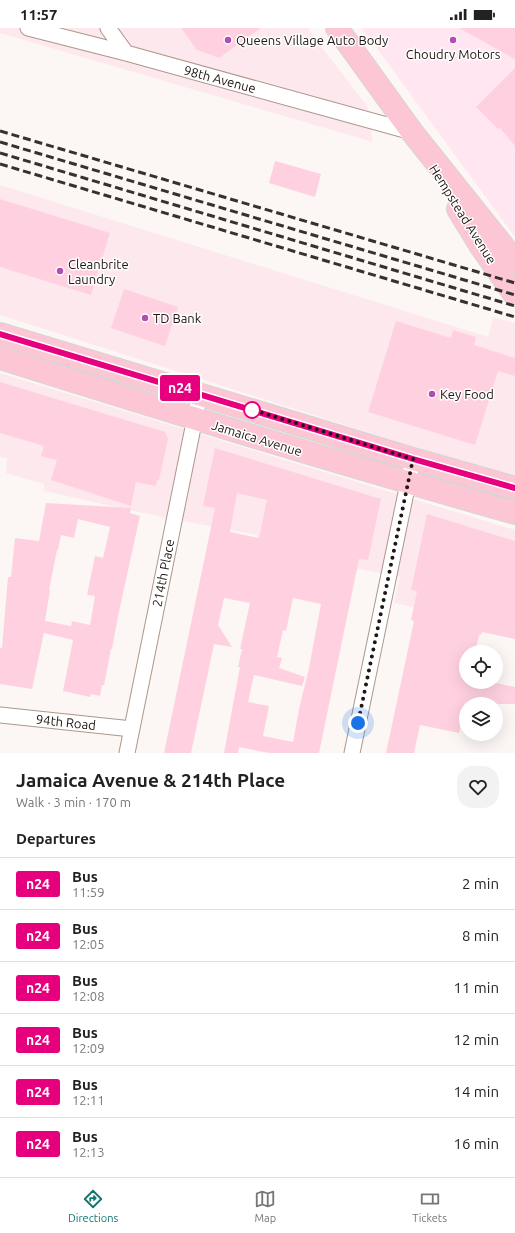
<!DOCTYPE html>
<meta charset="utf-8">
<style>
:root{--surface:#fff;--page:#f2f2f2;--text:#222;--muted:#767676;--line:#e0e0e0;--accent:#0f766e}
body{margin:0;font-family:Ubuntu,sans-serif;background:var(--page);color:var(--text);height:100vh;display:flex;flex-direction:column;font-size:15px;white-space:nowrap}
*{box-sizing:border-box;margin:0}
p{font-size:13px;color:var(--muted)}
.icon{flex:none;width:22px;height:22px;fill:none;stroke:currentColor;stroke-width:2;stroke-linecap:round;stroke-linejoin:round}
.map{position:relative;height:725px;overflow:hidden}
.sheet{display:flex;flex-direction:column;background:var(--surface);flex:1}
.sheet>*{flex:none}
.badge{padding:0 8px;border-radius:3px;font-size:14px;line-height:26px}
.tools{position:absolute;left:459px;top:617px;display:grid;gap:8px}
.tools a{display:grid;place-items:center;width:44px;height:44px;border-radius:50%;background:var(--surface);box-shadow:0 4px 16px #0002;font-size:20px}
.you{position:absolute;width:20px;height:20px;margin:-10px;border:3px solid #fff;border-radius:50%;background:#1a73e8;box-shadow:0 0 0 6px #1a73e833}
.map>.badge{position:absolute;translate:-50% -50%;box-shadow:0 0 0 2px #fff}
h2{padding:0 16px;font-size:15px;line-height:36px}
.round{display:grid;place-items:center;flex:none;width:42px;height:42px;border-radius:16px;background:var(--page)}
.headline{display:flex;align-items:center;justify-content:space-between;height:68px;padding:0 16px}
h1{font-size:19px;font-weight:600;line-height:30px}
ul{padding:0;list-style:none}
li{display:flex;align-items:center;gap:12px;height:52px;padding:0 16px;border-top:1px solid var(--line)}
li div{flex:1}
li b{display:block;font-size:15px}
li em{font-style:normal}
li .badge{min-width:44px;font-weight:700;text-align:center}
.status{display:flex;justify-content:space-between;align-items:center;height:28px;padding:0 20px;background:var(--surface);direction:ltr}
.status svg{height:11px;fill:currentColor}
.tab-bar{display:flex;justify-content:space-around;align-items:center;height:56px;border-top:1px solid var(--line);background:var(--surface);font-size:11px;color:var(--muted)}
.tab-bar a{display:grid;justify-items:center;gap:2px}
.tab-bar .selected{color:var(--accent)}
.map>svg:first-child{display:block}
</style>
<div class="status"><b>11:57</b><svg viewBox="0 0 49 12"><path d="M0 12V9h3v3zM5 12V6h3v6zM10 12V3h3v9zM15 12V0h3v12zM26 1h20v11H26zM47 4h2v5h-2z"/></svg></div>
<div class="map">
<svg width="515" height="725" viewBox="0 0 515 725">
<rect width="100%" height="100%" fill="#fcf7f4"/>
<path fill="#fde8ed" d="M 0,0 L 307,0 L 367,78 L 373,114 L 0,5 Z
M 0,157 L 488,309 L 493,291 L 492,289 L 515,295 L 515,451 L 0,287 Z
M 0,345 L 515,502 L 515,578 L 489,594 L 394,575 L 400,549 L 256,521 L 258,507 L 167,490 L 44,463 L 44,456 L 6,445 L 7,430 L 0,429 Z"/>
<path fill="#ffe6f0" d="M 362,0 L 515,0 L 515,209 Z"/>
<path fill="#ffd1e0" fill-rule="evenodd" d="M 181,0 L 261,0 L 219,30 L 195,21 L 195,19 Z
M 459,0 L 515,0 L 515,31 Z
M 515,40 L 515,118 L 500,100 L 498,101 L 476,79 Z
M 275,133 L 321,146 L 315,169 L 269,155 Z
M 0,171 L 110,205 L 91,267 L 0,239 Z
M 124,261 L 178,279 L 165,318 L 111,300 Z
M 396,293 L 451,310 L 453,302 L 476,309 L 474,317 L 515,330 L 515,348 L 498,343 L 475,417 L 368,384 Z
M 0,354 L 165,404 L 168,411 L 159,452 L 157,452 L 156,458 L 136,454 L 131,478 L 51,452 L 57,432 L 41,428 L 44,418 L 0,405 Z
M 215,420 L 381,471 L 368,532 L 359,531 L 319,725 L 269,725 L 239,719 L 238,725 L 224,725 L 240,639 L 238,639 L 242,621 L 240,621 L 250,575 L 224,570 L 218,597 L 232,619 L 214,616 L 191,725 L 164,725 L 215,480 L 203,478 ZM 237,465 L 267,472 L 259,510 L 230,504 ZM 293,570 L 321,576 L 309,640 L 299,681 L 293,714 L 263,708 L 269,678 L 248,674 L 254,647 L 302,658 L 305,649 L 279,640 L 282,630 L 277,629 L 283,602 L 286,603 Z
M 46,475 L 131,480 L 130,485 L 140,488 L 118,588 L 112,621 L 111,621 L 104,657 L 102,657 L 100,668 L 91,666 L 90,669 L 63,663 L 73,612 L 44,605 L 32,661 L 0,656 L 0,620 L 2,620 L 8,549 L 11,549 L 15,510 L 39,513 ZM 78,491 L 110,499 L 103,530 L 95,528 L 87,567 L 95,568 L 90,597 L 72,593 L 71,598 L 45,593 L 50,562 L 49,562 L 57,522 L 58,522 L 61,507 L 74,510 Z
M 427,486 L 515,513 L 515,611 L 482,604 L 481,607 L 479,607 L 475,624 L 466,624 L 466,654 L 491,654 L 515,659 L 515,676 L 465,676 L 459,705 L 420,697 L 414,725 L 386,725 L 414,593 L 411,592 L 417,563 L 411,562 Z"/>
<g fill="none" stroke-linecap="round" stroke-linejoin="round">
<g stroke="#ac978a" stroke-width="17">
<path id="minor" d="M 28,0 L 126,25 L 412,104
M 108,0 L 126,25
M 0,687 L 132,701
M 127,725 L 200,365
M 352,725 L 413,431"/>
</g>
<g stroke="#d7d5d4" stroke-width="24">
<path id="primary" d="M 337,0 L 412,104 L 515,233
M 458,181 L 480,217 L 515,267
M 0,306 L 413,431 L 515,460
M 0,330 C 171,384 342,436 515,485"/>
</g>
<use href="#minor" stroke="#fff" stroke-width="15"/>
<use href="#primary" stroke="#fdc6d5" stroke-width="22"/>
<path stroke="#38302b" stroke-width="3" stroke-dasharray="8 4" stroke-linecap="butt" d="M 0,103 L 515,255
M 0,114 L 515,267
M 0,125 L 515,278
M 0,136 L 515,289"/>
</g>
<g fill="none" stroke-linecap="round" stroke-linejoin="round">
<g stroke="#fff" stroke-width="9">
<path id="line" d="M 0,306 L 413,431 L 515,460"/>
</g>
<use href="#line" stroke="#e6007e" stroke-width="6"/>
<path stroke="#1f1712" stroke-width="4" stroke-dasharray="0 7.2" d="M 252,382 L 250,381 L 413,431 L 358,695"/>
</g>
<g fill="#b24db2" stroke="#fff" stroke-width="1.5">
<circle cx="228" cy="12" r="4"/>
<circle cx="453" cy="12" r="4"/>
<circle cx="60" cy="243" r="4"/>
<circle cx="145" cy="290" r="4"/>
<circle cx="432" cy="366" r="4"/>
</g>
<circle fill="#fff" stroke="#e6007e" stroke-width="2" cx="252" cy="382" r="8"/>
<g text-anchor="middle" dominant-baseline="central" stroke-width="3" stroke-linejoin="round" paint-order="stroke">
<g font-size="13" fill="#1f1712" stroke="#fff" text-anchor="start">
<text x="236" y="12">Queens Village Auto Body</text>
<text x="453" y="26" text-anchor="middle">Choudry Motors</text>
<text x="68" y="236">Cleanbrite<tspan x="68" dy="15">Laundry</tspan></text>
<text x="153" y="290">TD Bank</text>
<text x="440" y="366">Key Food</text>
</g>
<g font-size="13" fill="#1f1712" stroke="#fff">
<text transform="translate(220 51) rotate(15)">98th Avenue</text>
<text transform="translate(463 186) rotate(58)">Hempstead Avenue</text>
<text transform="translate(257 410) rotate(17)">Jamaica Avenue</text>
<text transform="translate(163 545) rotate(-79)">214th Place</text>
<text transform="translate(66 694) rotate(6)">94th Road</text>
</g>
</g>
</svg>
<div class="tools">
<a><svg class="icon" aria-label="locate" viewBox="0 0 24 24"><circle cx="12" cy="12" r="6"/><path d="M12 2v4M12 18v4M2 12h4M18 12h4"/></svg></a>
<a><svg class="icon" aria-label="layers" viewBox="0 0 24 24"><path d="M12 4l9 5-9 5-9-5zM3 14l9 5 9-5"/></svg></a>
</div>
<div class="you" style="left:358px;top:695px"></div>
<b class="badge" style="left:180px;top:360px;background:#e6007e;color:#fff">n24</b>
</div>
<section class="sheet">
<div class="headline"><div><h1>Jamaica Avenue &amp; 214th Place</h1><p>Walk · 3 min · 170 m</p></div><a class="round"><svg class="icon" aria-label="heart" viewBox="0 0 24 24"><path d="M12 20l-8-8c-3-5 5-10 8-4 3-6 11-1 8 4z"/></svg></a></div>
<h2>Departures</h2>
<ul>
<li><span class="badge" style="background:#e6007e;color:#fff">n24</span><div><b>Bus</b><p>11:59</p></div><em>2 min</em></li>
<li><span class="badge" style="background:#e6007e;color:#fff">n24</span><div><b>Bus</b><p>12:05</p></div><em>8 min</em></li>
<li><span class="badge" style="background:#e6007e;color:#fff">n24</span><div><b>Bus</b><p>12:08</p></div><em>11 min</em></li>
<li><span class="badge" style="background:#e6007e;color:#fff">n24</span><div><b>Bus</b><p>12:09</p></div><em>12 min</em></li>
<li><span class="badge" style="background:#e6007e;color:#fff">n24</span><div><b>Bus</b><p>12:11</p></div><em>14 min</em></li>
<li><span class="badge" style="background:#e6007e;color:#fff">n24</span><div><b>Bus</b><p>12:13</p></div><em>16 min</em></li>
</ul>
</section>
<nav class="tab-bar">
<a class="selected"><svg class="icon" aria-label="directions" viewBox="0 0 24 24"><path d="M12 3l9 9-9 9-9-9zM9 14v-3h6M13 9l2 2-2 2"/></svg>Directions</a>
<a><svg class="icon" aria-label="map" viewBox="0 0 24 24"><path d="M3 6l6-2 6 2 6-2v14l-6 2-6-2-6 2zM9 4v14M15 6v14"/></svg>Map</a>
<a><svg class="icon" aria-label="tickets" viewBox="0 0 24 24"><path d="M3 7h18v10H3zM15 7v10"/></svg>Tickets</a>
</nav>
